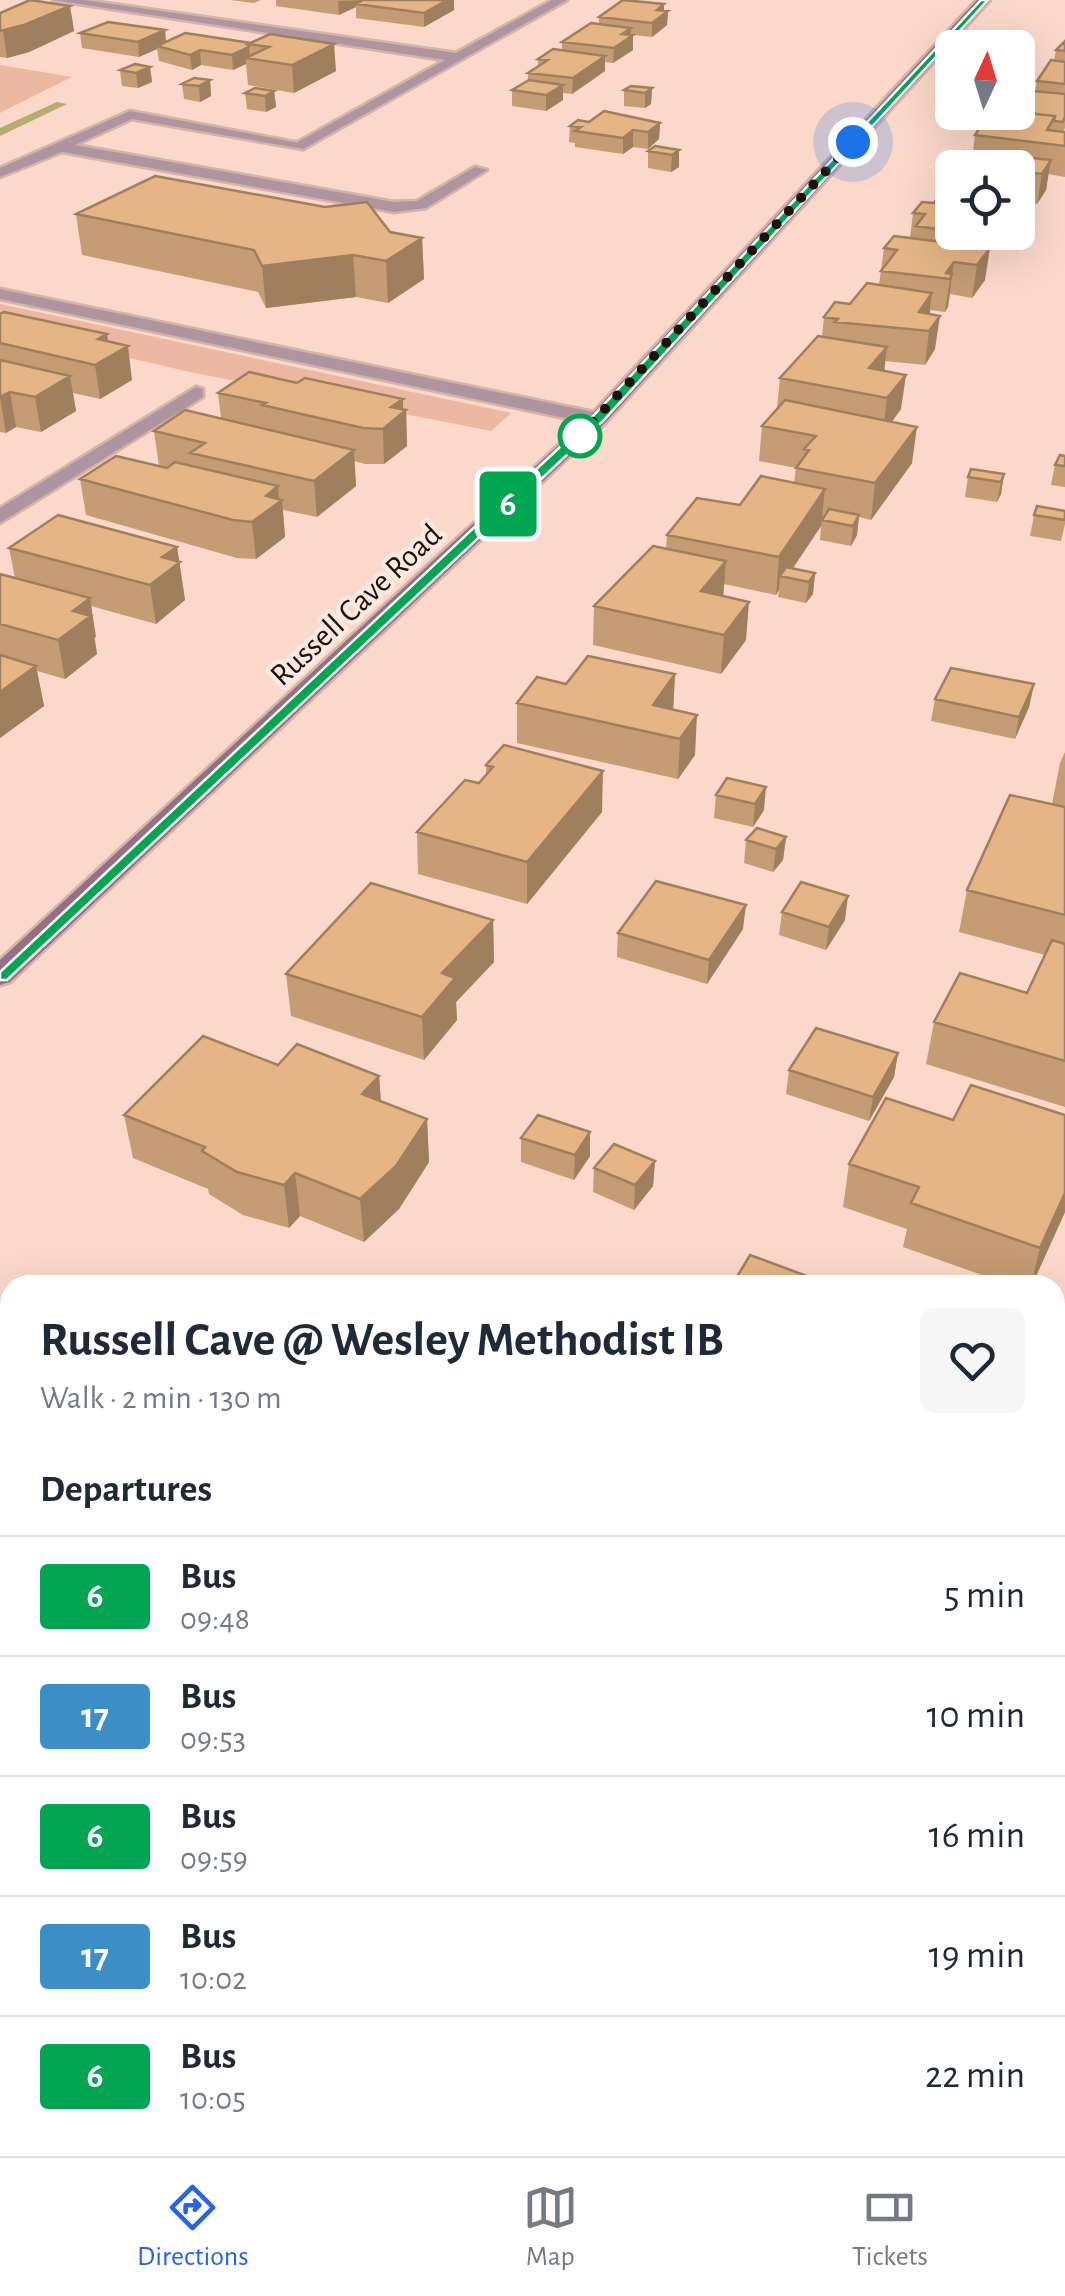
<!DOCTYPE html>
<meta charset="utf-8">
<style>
:root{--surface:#fff;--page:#f6f6f7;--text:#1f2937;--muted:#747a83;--line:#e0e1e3;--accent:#2563eb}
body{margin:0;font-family:"Alegreya Sans",sans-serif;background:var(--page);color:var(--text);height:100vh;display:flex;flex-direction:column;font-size:38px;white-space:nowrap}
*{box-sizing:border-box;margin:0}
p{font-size:32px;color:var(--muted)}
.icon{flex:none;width:55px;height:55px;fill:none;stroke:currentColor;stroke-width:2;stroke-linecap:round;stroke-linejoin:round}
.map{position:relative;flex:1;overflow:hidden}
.side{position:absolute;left:0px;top:1275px;width:1065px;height:882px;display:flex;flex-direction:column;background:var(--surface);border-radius:30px 30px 0 0;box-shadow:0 10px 40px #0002}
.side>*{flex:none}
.badge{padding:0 20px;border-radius:8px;font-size:35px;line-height:65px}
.needle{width:65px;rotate:4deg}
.tools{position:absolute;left:935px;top:30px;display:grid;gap:20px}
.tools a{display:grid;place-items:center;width:100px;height:100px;border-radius:15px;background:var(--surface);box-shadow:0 10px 40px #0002;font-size:50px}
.you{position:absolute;width:50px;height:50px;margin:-25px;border:8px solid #fff;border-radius:50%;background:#1a73e8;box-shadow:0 0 0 15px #1a73e833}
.map>.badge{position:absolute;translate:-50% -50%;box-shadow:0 0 0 5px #fff}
h2{padding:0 40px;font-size:38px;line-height:90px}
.round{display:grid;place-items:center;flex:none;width:105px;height:105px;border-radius:15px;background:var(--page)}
.overview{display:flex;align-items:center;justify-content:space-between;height:170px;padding:0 40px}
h1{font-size:48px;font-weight:600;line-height:75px}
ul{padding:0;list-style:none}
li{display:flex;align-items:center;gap:30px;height:120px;padding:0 40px;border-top:2px solid var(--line)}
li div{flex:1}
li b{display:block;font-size:38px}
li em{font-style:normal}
li .badge{min-width:110px;font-weight:700;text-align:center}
.tab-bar{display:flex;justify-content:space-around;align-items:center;height:140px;border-top:2px solid var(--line);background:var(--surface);font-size:28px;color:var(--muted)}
.tab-bar a{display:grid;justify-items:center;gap:5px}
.tab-bar .current{color:var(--accent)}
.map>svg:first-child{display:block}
</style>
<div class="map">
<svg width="1065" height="2156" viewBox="0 0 1065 2156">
<rect width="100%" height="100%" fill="#fbd8c9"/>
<path fill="#ecb8a1" d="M 0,65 L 72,77 L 0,113 Z
M 0,304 L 511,413 L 491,431 L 190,372 L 0,328 Z"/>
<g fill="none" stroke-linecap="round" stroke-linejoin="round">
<path fill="#b2ae6f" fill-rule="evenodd" d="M 57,102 L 67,104 L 0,136 L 0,128 Z"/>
<g stroke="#d3b4a7" stroke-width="5">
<path id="service" d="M 130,111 L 310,145 L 303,149 L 132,119 L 75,145 L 394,202 L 417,201 L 475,167 L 487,170 L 426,208 L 394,212 L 62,152 L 0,177 L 0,168 Z
M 0,289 L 598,413 L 607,419 L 598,425 L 0,299 Z
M 196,387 L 203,389 L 203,397 L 0,523 L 0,508 Z"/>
</g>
<g stroke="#d3b4a7" stroke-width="5">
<path id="minor" d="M 53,0 L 84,0 L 456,53 L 552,0 L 567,0 L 303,149 L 298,142 L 445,60 Z
M 0,1307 L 10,1310 L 10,1338 L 0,1335 Z
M 1055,1771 L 1065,1775 L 1065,1815 L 1055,1811 Z
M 1065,2033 L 1065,2106 L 1055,2110 L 1055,2037 Z
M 1055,2138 L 1056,2156 L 1008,2156 L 1011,2148 L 1055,2148 Z"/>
</g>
<g stroke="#d3b4a7" stroke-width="5">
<path id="secondary" d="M 977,0 L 990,0 L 605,423 L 10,982 L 0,985 L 0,960 L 591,415 Z"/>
</g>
<use href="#service" fill="#af94a2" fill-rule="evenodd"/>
<use href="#minor" fill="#af94a2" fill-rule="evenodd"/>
<use href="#secondary" fill="#966f84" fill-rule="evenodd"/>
</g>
<path fill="#c59c73" d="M 230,0 L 261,0 L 254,3 Z
M 276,0 L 454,0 L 454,10 L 424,27 L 356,18 L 356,7 L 339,15 L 276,6 Z
M 664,4 L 664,10 L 668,11 L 667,25 L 652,37 L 633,35 L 633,50 L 613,63 L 605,62 L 605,71 L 572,94 L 563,93 L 563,100 L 546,111 L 512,106 L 512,90 L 528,80 L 528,73 L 538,67 L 538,59 L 562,50 L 562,42 L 599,24 L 599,17 Z
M 70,6 L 74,31 L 29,52 L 7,58 L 0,57 L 0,13 Z
M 165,30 L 166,42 L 251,43 L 270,34 L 336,71 L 294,93 L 248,85 L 246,64 L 233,70 L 201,65 L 192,70 L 159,61 L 157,49 L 139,57 L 82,48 L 80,33 Z
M 1056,50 L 1065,51 L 1065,128 L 1063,132 L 1065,132 L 1065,177 L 1048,174 L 1046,190 L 1037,204 L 1018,201 L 1018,168 L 952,168 L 952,232 L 996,232 L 986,247 L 985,280 L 972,298 L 950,294 L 948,307 L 945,312 L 930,310 L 935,349 L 925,365 L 885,361 L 884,371 L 901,409 L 892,422 L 912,463 L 871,520 L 859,517 L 857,535 L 851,546 L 820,540 L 821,526 L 793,568 L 815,573 L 813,594 L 806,603 L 778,597 L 779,590 L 776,595 L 724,584 L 723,596 L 746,640 L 721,674 L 593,645 L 594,606 L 666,549 L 667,535 L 794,483 L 796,468 L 759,461 L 762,426 L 777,409 L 780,378 L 822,336 L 824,317 L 850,304 L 879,285 L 884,248 L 910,238 L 913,213 L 934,203 L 949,187 L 953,161 L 973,152 L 975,135 L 1018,112 L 1035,91 L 1037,81 L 1054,61 Z
M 150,67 L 152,82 L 138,88 L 122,86 L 120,70 Z
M 210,80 L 211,96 L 200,102 L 184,99 L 182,84 Z
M 652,88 L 651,104 L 645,108 L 624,106 L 624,90 Z
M 274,91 L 276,107 L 266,112 L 247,109 L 245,93 Z
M 589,122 L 660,123 L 659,139 L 648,149 L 633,147 L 623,154 L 575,147 L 575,143 L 569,142 L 570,126 Z
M 679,150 L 679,167 L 671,172 L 648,168 L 648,151 Z
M 76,214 L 390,232 L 422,238 L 424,279 L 388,303 L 356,297 L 266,308 L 258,292 L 82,255 Z
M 0,314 L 107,334 L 108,341 L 132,380 L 100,399 L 73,393 L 76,411 L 41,432 L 16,427 L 6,433 L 0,432 Z
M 218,393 L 406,410 L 407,446 L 384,464 L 365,464 L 354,461 L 356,486 L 317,517 L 283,510 L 285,537 L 256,559 L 237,558 L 86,515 L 80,479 L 159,466 L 154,431 L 221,418 Z
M 1065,456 L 1065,487 L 1051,485 L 1055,465 Z
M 1004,474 L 1001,494 L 997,502 L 965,497 L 968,477 Z
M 1065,511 L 1065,524 L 1061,541 L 1030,536 L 1034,515 Z
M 177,547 L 185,600 L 156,624 L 91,606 L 97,654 L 65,679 L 37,671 L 44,706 L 0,738 L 0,574 L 15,578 L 9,548 Z
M 675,674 L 673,709 L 695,755 L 678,779 L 517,743 L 517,703 L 566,684 Z
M 1034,684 L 1029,707 L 1015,739 L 931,721 L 935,699 Z
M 1065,752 L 1065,807 L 1052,804 L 1060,763 Z
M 486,765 L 602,812 L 527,904 L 418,874 L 417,832 L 479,783 L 486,776 Z
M 727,778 L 764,810 L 753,827 L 714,818 L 716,795 Z
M 1065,807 L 1065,1107 L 926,1064 L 934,1022 L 1027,993 L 1045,955 L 959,932 L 967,890 Z
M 786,837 L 783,860 L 773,872 L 744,863 L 746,840 Z
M 782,912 L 845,920 L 826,950 L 779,935 Z
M 493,920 L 494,962 L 456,1002 L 457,1020 L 424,1060 L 291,1016 L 286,974 Z
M 743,929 L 707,984 L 617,957 L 618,933 Z
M 898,1053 L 894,1077 L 869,1121 L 786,1094 L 789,1070 Z
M 278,1065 L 379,1076 L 381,1101 L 427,1119 L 429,1162 L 399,1209 L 364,1242 L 300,1216 L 289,1228 L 243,1215 L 209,1194 L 208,1189 L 133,1158 L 124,1115 Z
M 1065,1115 L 1065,1212 L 1032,1285 L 1010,1285 L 903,1247 L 907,1229 L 843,1207 L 849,1164 L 953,1120 Z
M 590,1132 L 590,1156 L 574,1180 L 521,1162 L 521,1138 Z
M 655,1161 L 653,1186 L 634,1210 L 593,1192 L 594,1168 Z
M 409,2148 L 634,2148 L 630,2156 L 410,2156 Z"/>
<path fill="#a07f5e" d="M 369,0 L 356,4 L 356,7 L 339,15 L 338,1 Z
M 447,0 L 454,0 L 454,10 L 424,27 L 424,13 Z
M 664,4 L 664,14 L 668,11 L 667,25 L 652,37 L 652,23 L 657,10 Z
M 70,6 L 74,31 L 29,52 L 7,58 L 3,31 Z
M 631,28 L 630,37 L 633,35 L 633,50 L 613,63 L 614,48 L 622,34 Z
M 165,30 L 166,45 L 157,46 L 157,49 L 139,57 L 138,42 Z
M 334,44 L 336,71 L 294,93 L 292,65 Z
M 249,47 L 250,58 L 246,58 L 246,64 L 233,70 L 232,55 Z
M 200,50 L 201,65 L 192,70 L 190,55 Z
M 605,56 L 605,71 L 572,94 L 573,78 Z
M 150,67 L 152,82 L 138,88 L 136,73 Z
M 210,80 L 211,96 L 200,102 L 199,86 Z
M 563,85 L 563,100 L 546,111 L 546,95 Z
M 652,88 L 651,104 L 645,108 L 645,93 Z
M 274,91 L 276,107 L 266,112 L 265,96 Z
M 660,123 L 659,139 L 648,149 L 648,132 Z
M 633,130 L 633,147 L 623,154 L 623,138 Z
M 679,150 L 679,167 L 671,172 L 672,155 Z
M 1051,160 L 1046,190 L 1037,204 L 1042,174 Z
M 979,232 L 996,232 L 973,266 L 978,234 Z
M 422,238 L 424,279 L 388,303 L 386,261 Z
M 990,248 L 985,280 L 972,298 L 977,265 Z
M 353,255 L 356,297 L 266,308 L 262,266 Z
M 954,262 L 948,307 L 945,312 L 950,279 L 946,273 Z
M 932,293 L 928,326 L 919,312 Z
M 940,316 L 935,349 L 925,365 L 929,331 Z
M 107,334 L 110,356 L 128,346 L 132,380 L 100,399 L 95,365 L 98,339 Z
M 887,347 L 883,381 L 869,368 Z
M 906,375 L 901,409 L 883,433 L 887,398 Z
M 70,376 L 76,411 L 41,432 L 35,397 Z
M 10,392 L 16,427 L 6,433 L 0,397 Z
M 403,399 L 403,412 L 406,410 L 407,446 L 384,464 L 383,429 L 391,407 Z
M 917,427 L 912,463 L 871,520 L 875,483 Z
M 354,450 L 356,486 L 317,517 L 314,481 Z
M 1004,474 L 1001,494 L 997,502 L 1001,482 Z
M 278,486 L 279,502 L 282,500 L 285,537 L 256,559 L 252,522 L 266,496 Z
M 825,489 L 821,526 L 787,577 L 780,576 L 779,590 L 776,595 L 779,557 Z
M 859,515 L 857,535 L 851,546 L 853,526 Z
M 177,547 L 185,600 L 156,624 L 150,585 L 162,557 Z
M 726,561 L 723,599 L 701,591 Z
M 815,573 L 813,594 L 806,603 L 809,582 Z
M 90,598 L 96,637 L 94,638 L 97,654 L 65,679 L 58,640 L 73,611 Z
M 749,602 L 746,640 L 721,674 L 724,635 Z
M 36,666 L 44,706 L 0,738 L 0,692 Z
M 675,674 L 673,714 L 653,705 Z
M 1034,684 L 1029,707 L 1015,739 L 1019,717 Z
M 697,715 L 695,755 L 678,779 L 680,739 Z
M 603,771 L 602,812 L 527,904 L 527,862 Z
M 766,787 L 764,810 L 753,827 L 755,804 Z
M 786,837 L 783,860 L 773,872 L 776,849 Z
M 848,896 L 845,920 L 826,950 L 829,927 Z
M 746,905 L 743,929 L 707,984 L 709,960 Z
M 493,920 L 494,962 L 456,1002 L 457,1020 L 424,1060 L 422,1017 L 442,973 Z
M 898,1053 L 894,1077 L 869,1121 L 873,1097 Z
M 379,1076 L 382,1119 L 362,1094 Z
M 427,1119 L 429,1162 L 399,1209 L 364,1242 L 360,1199 Z
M 590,1132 L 590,1156 L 574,1180 L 575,1155 Z
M 655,1161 L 653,1186 L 634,1210 L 635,1185 Z
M 295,1173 L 300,1216 L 289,1228 L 284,1185 Z
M 1065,1193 L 1065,1212 L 1032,1285 L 1031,1285 L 1040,1248 Z
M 620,2148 L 634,2148 L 630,2156 L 616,2156 Z"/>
<path fill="#e5b586" stroke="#a07f5e" stroke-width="2.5" d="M 30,0 L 70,6 L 24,25 L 0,31 L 0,13 Z
M 363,0 L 447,0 L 424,13 L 356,4 Z
M 623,0 L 664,4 L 657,10 L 668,11 L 652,23 L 599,17 Z
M 108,22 L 165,30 L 138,42 L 80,33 Z
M 591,23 L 631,28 L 622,34 L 633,35 L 614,48 L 562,42 Z
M 185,33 L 251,43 L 248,44 L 249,47 L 232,55 L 200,50 L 190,55 L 157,46 Z
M 270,34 L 334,44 L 292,65 L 246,58 L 269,47 L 248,44 Z
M 1065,41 L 1065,51 L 1056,50 Z
M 553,49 L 605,56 L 573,78 L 528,73 L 548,60 L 538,59 Z
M 1051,60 L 1065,62 L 1065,84 L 1037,81 Z
M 135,64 L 150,67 L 136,73 L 120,70 Z
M 194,78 L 210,80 L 199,86 L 182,84 Z
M 529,80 L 563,85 L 546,95 L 512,90 Z
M 631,86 L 652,88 L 645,93 L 624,90 Z
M 255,88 L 274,91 L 265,96 L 245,93 Z
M 1022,90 L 1065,94 L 1065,117 L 1063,122 L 1054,121 L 1055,116 L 1018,112 L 1018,98 Z
M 604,111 L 660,123 L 648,132 L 633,130 L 623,138 L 575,131 L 581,127 L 570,126 L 578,120 L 589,122 Z
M 1001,112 L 1018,112 L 1055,116 L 1047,130 L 1065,132 L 1065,146 L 975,135 L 982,124 L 993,126 Z
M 655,146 L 679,150 L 672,155 L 648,151 Z
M 963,151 L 1051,160 L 1042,174 L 1019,171 L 1018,172 L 1018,168 L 962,168 L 965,163 L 953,161 Z
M 155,176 L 325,207 L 367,202 L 390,232 L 422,238 L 386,261 L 353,255 L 262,266 L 254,250 L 76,214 Z
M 946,187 L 952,188 L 952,231 L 916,226 L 925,214 L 913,213 L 922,202 L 934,203 Z
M 894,236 L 990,248 L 977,265 L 954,262 L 946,273 L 952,274 L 950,279 L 881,271 L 897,250 L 884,248 Z
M 867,283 L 932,293 L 919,312 L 940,316 L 929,331 L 835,322 L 838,319 L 824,317 L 835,302 L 850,304 Z
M 4,312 L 107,334 L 98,339 L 128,346 L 95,365 L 0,343 L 0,314 Z
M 818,336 L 887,347 L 869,368 L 906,375 L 887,398 L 780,378 Z
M 0,360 L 70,376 L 35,397 L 10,392 L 0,397 Z
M 249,372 L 297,383 L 305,378 L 403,399 L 391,407 L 406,410 L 383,429 L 363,428 L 262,405 L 266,403 L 218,393 Z
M 785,400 L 917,427 L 875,483 L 796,468 L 809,450 L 804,449 L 816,436 L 762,426 Z
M 185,410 L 354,450 L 314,481 L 190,453 L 205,443 L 154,431 Z
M 1060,455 L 1065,456 L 1065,466 L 1055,465 Z
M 116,456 L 167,468 L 175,462 L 278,486 L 266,496 L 282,500 L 252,522 L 233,520 L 80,479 Z
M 971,469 L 1004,474 L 1001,482 L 968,477 Z
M 761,476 L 825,489 L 779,557 L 667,535 L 697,498 L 740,505 Z
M 1037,506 L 1065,511 L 1065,520 L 1034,515 Z
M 829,509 L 859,515 L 853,526 L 822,520 Z
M 58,515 L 177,547 L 162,557 L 180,562 L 150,585 L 9,548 Z
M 653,546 L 726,561 L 701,591 L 749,602 L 724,635 L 594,606 Z
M 786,567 L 815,573 L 809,582 L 780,576 Z
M 0,574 L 90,598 L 73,611 L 91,616 L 58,640 L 0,624 Z
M 0,655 L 36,666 L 0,692 Z
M 588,656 L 675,674 L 653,705 L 697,715 L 680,739 L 517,703 L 537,677 L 566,684 Z
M 951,668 L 1034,684 L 1019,717 L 935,699 Z
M 504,745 L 603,771 L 527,862 L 417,832 L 465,780 L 479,783 L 493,767 L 486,765 Z
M 727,778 L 766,787 L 755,804 L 716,795 Z
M 1010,795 L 1065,807 L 1065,915 L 967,890 Z
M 757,828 L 786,837 L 776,849 L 746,840 Z
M 656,881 L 746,905 L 709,960 L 618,933 Z
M 801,882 L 848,896 L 829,927 L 782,912 Z
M 371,883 L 493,920 L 442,973 L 455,978 L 422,1017 L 286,974 Z
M 1052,940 L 1065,944 L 1065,1061 L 934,1022 L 960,973 L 1027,993 Z
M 816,1028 L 898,1053 L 873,1097 L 789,1070 Z
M 203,1036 L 278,1065 L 297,1044 L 379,1076 L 362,1094 L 427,1119 L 396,1166 L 360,1199 L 295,1173 L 284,1185 L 237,1172 L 202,1151 L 205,1147 L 124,1115 Z
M 971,1085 L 1065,1115 L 1065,1193 L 1040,1248 L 911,1203 L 919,1187 L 849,1164 L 886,1098 L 953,1120 Z
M 538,1115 L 590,1132 L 575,1155 L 521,1138 Z
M 614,1144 L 655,1161 L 635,1185 L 594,1168 Z
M 750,1255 L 831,1285 L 732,1285 Z
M 409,2148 L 620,2148 L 616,2156 L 423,2156 Z"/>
<path fill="#00a651" stroke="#fff" stroke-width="2.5" d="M 981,0 L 988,0 L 602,422 L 7,980 L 0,980 L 0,972 L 593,416 Z"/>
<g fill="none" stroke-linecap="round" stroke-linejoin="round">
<path stroke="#1f100a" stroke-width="10" stroke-dasharray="0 18" d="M 580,436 L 574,442 L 853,142"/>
</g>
<circle fill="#fff" stroke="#00a651" stroke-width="5" cx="580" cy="436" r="20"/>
<g text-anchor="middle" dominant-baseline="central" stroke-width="9" stroke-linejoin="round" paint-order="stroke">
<g font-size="32" fill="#1f100a" stroke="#fbeae2">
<text transform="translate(356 605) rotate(-43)">Russell Cave Road</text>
</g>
</g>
</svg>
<div class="tools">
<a><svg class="needle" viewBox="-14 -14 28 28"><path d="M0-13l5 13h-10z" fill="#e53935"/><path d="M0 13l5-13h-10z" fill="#747a83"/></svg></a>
<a><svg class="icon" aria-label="locate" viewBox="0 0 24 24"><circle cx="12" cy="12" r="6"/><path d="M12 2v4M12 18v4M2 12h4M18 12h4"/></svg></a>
</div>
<div class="you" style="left:853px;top:142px"></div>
<b class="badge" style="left:508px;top:504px;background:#00a651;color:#fff">6</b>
<section class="side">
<div class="overview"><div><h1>Russell Cave @ Wesley Methodist IB</h1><p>Walk · 2 min · 130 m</p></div><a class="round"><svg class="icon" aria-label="heart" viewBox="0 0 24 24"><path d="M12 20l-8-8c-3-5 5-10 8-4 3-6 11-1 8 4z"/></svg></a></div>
<h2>Departures</h2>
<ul>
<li><span class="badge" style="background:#00a651;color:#fff">6</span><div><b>Bus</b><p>09:48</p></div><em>5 min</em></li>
<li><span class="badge" style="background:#3c8fc6;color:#fff">17</span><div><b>Bus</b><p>09:53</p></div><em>10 min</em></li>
<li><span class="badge" style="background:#00a651;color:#fff">6</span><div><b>Bus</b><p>09:59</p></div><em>16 min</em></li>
<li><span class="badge" style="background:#3c8fc6;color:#fff">17</span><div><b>Bus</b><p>10:02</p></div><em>19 min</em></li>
<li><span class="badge" style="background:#00a651;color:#fff">6</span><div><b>Bus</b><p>10:05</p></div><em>22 min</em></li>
</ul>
</section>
</div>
<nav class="tab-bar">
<a class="current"><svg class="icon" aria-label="directions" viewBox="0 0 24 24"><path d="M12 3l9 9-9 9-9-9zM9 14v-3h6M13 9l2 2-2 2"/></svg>Directions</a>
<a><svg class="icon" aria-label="map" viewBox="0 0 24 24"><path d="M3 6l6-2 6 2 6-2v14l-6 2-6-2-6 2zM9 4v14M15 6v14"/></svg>Map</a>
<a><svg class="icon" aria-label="tickets" viewBox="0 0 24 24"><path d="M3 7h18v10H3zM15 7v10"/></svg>Tickets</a>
</nav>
